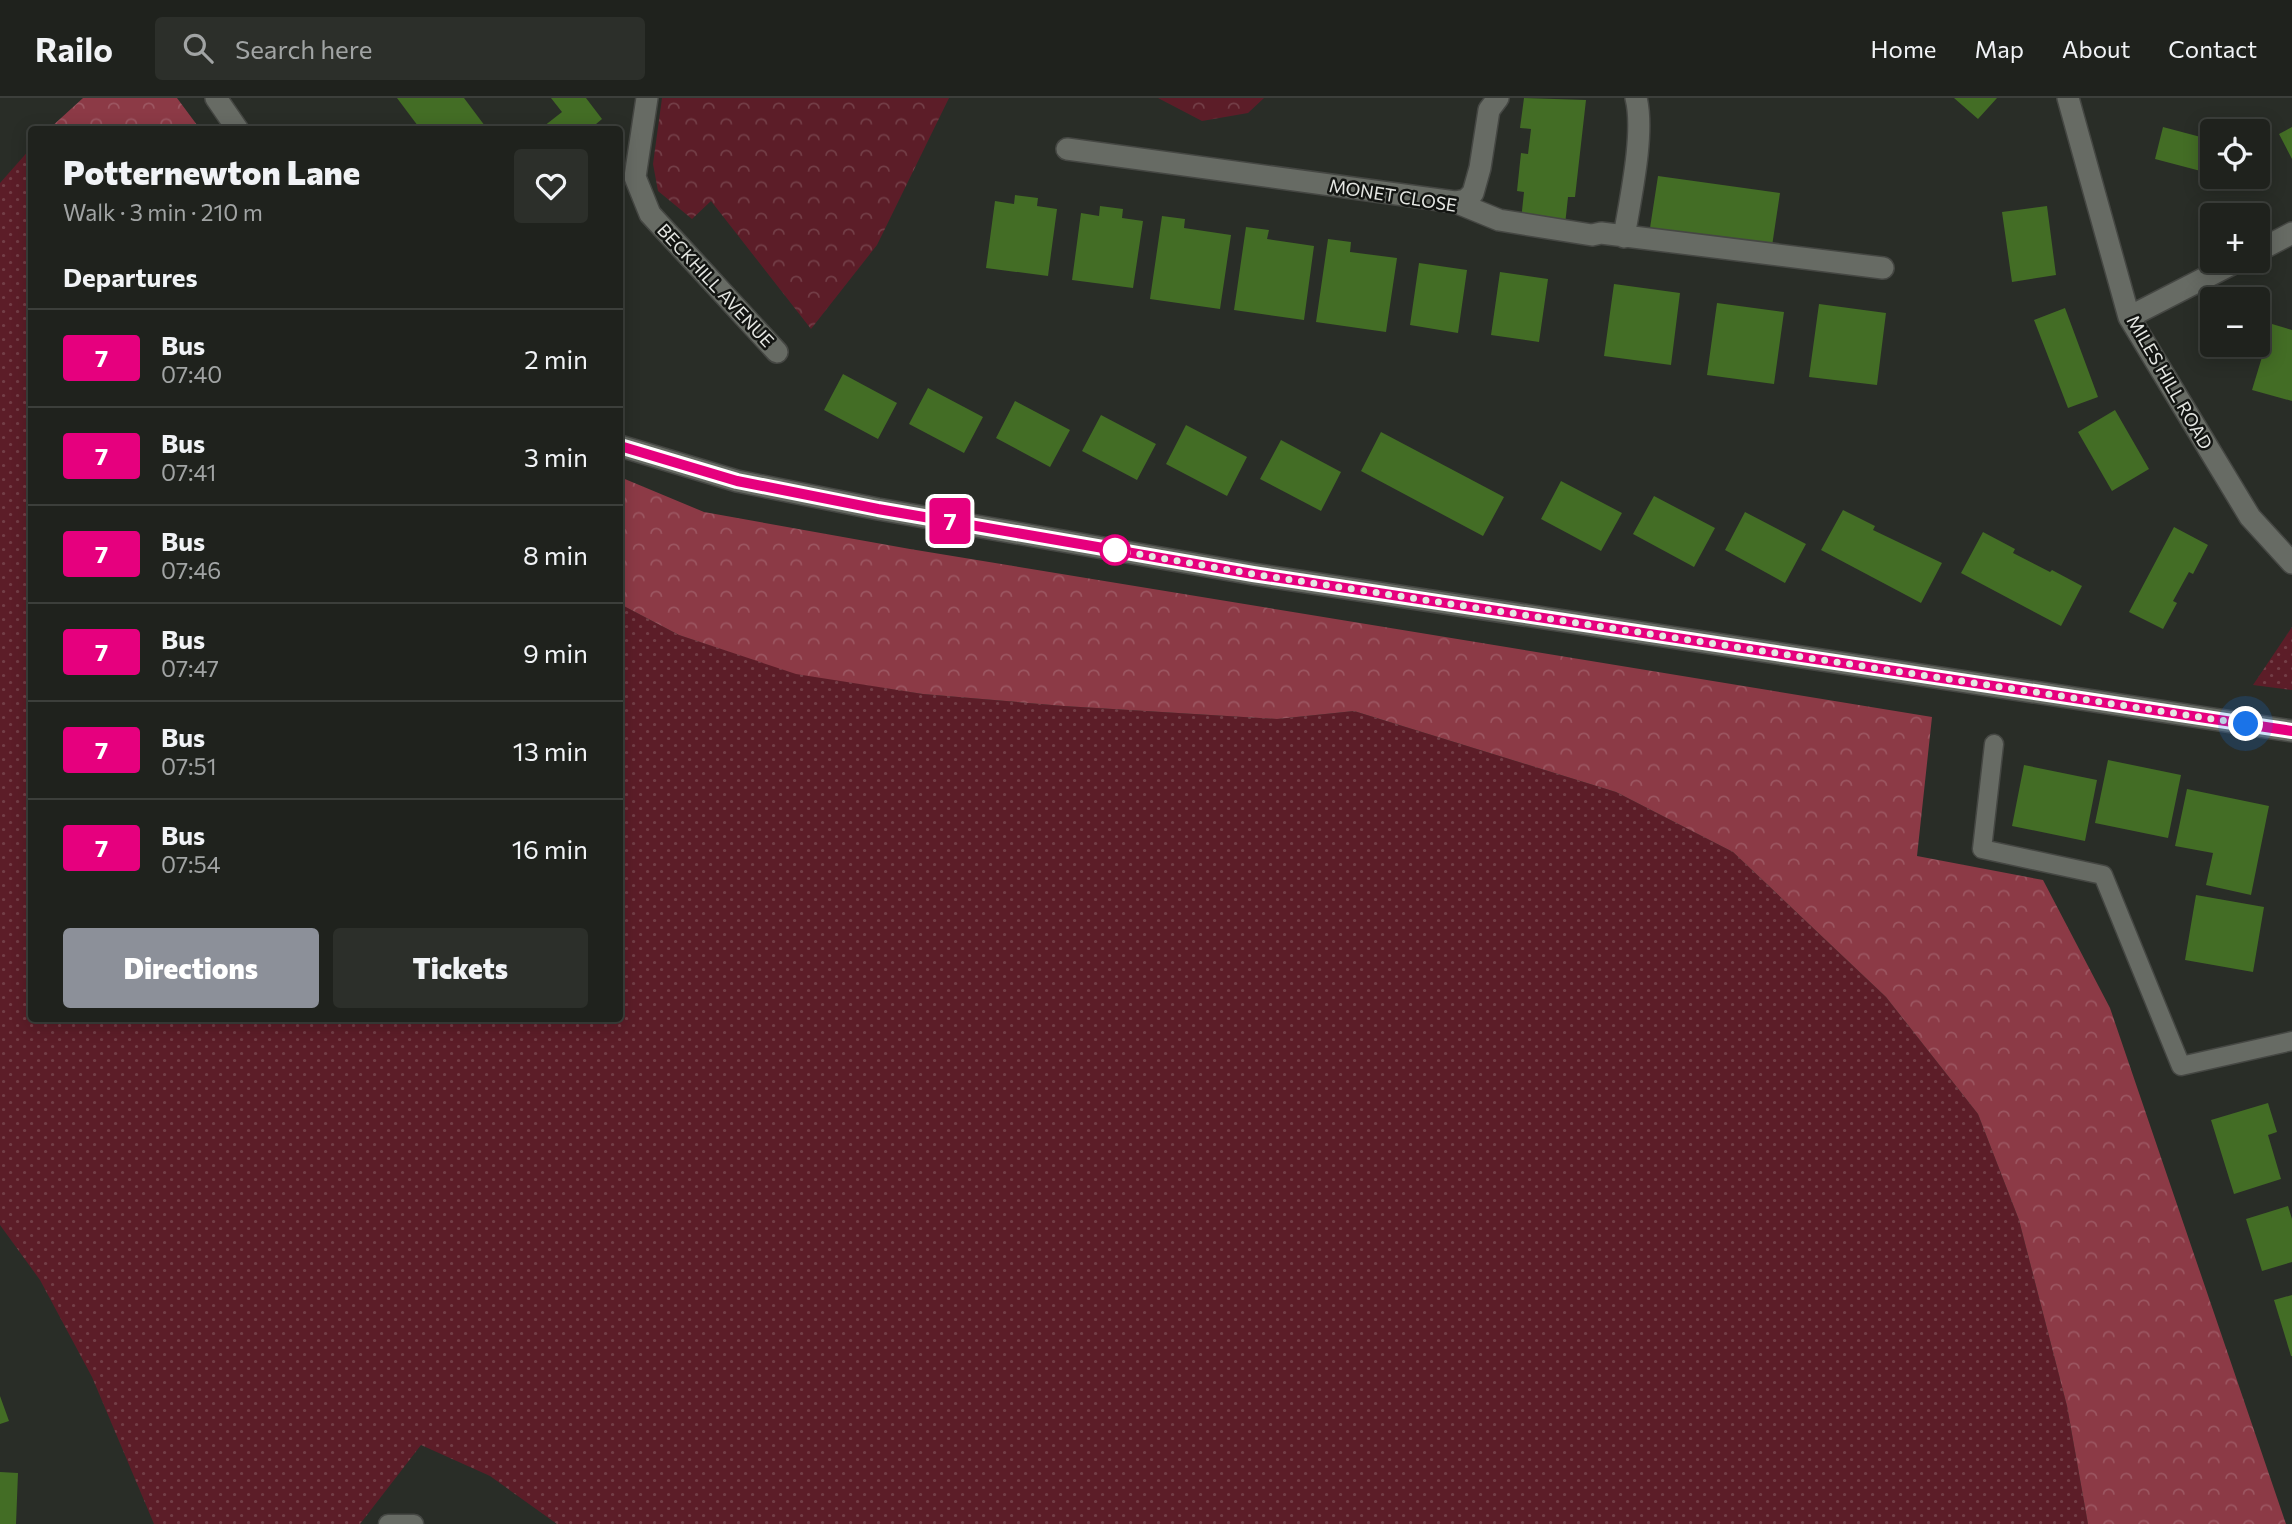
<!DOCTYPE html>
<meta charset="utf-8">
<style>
:root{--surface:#1f221d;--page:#2c2f2a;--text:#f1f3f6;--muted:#a1a4a4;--line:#3c3f3b;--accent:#8c9099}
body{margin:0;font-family:Commissioner,sans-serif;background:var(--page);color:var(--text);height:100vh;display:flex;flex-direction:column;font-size:26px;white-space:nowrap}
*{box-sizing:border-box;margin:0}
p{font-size:23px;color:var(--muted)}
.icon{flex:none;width:38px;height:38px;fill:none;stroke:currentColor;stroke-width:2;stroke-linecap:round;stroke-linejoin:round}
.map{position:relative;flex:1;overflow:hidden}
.sheet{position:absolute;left:28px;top:28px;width:595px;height:896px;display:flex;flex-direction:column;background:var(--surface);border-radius:7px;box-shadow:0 4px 18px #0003,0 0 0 2px var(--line)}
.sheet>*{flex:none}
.badge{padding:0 14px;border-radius:5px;font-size:24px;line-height:46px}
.controls{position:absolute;left:2200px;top:21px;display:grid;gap:14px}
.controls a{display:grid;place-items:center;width:70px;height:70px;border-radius:7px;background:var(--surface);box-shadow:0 4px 18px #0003,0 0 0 2px var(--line);font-size:35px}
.you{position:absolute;width:35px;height:35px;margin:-18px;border:5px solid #fff;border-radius:50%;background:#1a73e8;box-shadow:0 0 0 10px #1a73e833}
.map>.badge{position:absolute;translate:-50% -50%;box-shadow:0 0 0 4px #fff}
h2{padding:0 35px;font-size:26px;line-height:63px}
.round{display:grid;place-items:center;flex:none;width:74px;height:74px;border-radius:7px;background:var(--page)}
.head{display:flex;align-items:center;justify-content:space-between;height:119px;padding:0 35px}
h1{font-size:33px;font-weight:800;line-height:52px}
.action{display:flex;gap:14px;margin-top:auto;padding:14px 35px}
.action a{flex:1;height:80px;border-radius:7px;background:var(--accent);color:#fff;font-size:28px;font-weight:800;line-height:80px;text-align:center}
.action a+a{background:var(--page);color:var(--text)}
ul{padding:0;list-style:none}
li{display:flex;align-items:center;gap:21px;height:98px;padding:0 35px;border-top:2px solid var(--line)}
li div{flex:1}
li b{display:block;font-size:26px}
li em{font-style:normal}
li .badge{min-width:77px;font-weight:700;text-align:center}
header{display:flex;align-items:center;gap:42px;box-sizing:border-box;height:98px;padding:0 35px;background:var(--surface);border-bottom:2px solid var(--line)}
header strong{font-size:33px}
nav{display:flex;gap:38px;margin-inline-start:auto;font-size:24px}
.search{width:490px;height:63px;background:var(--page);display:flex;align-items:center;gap:18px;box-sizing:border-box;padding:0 24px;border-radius:7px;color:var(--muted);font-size:26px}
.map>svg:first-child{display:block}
</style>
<header>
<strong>Railo</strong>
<div class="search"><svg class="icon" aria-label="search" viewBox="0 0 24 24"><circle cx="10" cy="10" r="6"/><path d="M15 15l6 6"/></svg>Search here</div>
<nav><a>Home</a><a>Map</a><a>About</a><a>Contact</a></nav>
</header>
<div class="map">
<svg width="2292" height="1426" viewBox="0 0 2292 1426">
<defs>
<pattern id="grass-dots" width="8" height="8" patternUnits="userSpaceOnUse" patternTransform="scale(1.75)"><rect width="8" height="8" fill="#5c1d28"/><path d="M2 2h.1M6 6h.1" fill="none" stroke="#733e47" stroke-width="1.8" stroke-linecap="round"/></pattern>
<pattern id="forest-crowns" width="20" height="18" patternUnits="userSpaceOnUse" patternTransform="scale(1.75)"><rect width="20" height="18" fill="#8c3a46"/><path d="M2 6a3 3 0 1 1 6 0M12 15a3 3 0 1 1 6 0" fill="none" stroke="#9c5661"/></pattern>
<pattern id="park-crowns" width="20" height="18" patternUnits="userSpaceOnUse" patternTransform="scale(1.75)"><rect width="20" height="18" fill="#5c1d28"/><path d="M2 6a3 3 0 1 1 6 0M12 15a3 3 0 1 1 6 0" fill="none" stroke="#733e47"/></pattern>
</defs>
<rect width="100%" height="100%" fill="#292d27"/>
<path fill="url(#grass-dots)" d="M 31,50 L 32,920 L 620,920 L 620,506 L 679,537 L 796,575 L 923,596 L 1064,608 L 1277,621 L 1354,613 L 1616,694 L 1733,754 L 1886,899 L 1978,1016 L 2019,1122 L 2067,1308 L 2088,1426 L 557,1426 L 490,1378 L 421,1347 L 360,1426 L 154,1426 L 92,1279 L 40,1182 L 0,1127 L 0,85 Z
M 2292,529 L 2292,592 L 2253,587 Z"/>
<path fill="url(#forest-crowns)" d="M 83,0 L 177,0 L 200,31 L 49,31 Z
M 620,379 L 704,414 L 910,451 L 1932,619 L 1917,758 L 2043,782 L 2110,910 L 2286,1426 L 2088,1426 L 2067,1308 L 2019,1122 L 1978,1016 L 1886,899 L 1733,754 L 1616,694 L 1354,613 L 1277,621 L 1064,608 L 923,596 L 796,576 L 679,537 L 620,506 Z"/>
<path fill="url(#park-crowns)" d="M 662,0 L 949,0 L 877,147 L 811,231 L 711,103 L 692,121 L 658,93 L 653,66 Z
M 1158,0 L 1264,0 L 1248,15 L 1202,23 Z"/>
<path fill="#436d25" d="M 397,0 L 464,0 L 488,32 L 421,32 Z
M 551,0 L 586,0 L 602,21 L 589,32 L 539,32 L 562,14 Z
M 1524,0 L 1586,2 L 1575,99 L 1568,99 L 1565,127 L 1521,122 L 1524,94 L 1517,93 L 1521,55 L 1528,56 L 1531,31 L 1520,30 Z
M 1954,0 L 1997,0 L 1978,21 Z
M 2163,29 L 2212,42 L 2212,76 L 2155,61 Z
M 2292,29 L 2292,61 L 2279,36 Z
M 1658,78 L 1780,95 L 1772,148 L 1650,130 Z
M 2227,79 L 2256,79 L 2253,87 Z
M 1015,97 L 1038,100 L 1037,108 L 1057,111 L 1048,178 L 986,170 L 995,103 L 1014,106 Z
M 1100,108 L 1123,111 L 1122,120 L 1143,123 L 1133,190 L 1072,182 L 1081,115 L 1099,118 Z
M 2047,108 L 2056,177 L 2012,184 L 2002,114 Z
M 1162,118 L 1185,121 L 1184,130 L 1231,137 L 1220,211 L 1150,201 Z
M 1246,129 L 1269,132 L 1267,141 L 1314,148 L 1304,222 L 1234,212 Z
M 1328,141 L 1351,144 L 1350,154 L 1397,160 L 1386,234 L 1316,224 Z
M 1419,165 L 1467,172 L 1458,235 L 1410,227 Z
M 1500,174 L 1548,181 L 1539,244 L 1491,237 Z
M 1614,186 L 1680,195 L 1671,267 L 1604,258 Z
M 1717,205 L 1784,214 L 1774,286 L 1707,277 Z
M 1819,206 L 1886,215 L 1877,287 L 1809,279 Z
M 2065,210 L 2098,299 L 2068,310 L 2034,222 Z
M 2272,226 L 2292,232 L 2292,303 L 2252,292 Z
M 843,276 L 897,305 L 878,341 L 824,312 Z
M 928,290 L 983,319 L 964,355 L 909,326 Z
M 1015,303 L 1070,332 L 1050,369 L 996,340 Z
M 2115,312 L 2149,371 L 2112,393 L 2078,334 Z
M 1101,317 L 1156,346 L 1137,382 L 1082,353 Z
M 1186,327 L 1247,359 L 1227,398 L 1166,366 Z
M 1381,334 L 1504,399 L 1483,438 L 1361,373 Z
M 1281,342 L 1341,374 L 1321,413 L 1260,381 Z
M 1561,383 L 1622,415 L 1601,453 L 1541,421 Z
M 1654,398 L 1715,430 L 1694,469 L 1633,436 Z
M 1843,412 L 1875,428 L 1873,432 L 1942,465 L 1921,505 L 1821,452 Z
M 1745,414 L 1806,446 L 1785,485 L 1725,452 Z
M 2174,429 L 2208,447 L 2193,476 L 2189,474 L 2173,503 L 2177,505 L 2163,531 L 2129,514 Z
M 1983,434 L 2015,451 L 2013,455 L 2050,474 L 2052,472 L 2082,488 L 2061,528 L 1961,475 Z
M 2108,662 L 2181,677 L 2168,740 L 2095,725 Z
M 2024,667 L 2097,682 L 2085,743 L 2012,728 Z
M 2187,691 L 2269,708 L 2251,797 L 2206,787 L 2213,755 L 2175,748 Z
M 2196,797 L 2264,809 L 2253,874 L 2185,862 Z
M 2268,1005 L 2277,1034 L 2268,1037 L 2281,1081 L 2234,1096 L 2211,1022 Z
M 2288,1108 L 2292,1121 L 2292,1164 L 2262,1173 L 2246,1121 Z
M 2292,1197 L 2292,1258 L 2291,1258 L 2274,1202 Z
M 0,1298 L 9,1323 L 0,1326 Z
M 0,1374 L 18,1375 L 16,1426 L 0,1426 Z"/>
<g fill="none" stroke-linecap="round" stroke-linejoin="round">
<g stroke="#454743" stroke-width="21">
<path id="service" d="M 1994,646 L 1982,751 L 2103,777 L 2181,968 L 2292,943
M 388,1426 L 414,1426"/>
</g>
<g stroke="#454743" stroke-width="24">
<path id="minor" d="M 647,0 L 635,79 L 650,116 L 777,254
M 2068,0 L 2129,219 L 2250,419 L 2292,465
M 1067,51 L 1455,104 L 1499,122 L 1592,137 L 1601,135 L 1883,170
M 1455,104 L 1466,102 L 1473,95 L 1480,70 L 1489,12 L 1498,0
M 1624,139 C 1630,102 1645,35 1636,0
M 2258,153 L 2292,135
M 2129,219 L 2238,163"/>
</g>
<g stroke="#454743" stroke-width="24">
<path id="secondary" d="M 216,0 L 238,32
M 620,348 L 737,383 L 878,411 L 1253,476 L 2292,633"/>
</g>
<use href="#service" stroke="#676b64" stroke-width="18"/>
<use href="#minor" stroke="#676b64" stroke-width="21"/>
<use href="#secondary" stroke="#676b64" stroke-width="21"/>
</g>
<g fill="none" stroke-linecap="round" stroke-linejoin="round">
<g stroke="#fff" stroke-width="16">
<path id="line" d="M 620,348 L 737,383 L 878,411 L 1253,476 L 2292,633"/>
</g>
<use href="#line" stroke="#e6007e" stroke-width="10"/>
<path stroke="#e5e7e3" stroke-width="7" stroke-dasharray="0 12.6" d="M 1115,452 L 1253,476 L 2246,626"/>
</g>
<circle fill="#fff" stroke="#e6007e" stroke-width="3.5" cx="1115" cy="452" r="14"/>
<g text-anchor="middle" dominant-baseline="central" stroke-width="5" stroke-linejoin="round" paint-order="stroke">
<g font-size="18" fill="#e5e7e3" stroke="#131512">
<text transform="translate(1393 97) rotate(9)">MONET CLOSE</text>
<text transform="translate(716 187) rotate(47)">BECKHILL AVENUE</text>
<text transform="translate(2170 284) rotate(60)">MILES HILL ROAD</text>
</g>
</g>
</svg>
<div class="controls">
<a><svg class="icon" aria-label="locate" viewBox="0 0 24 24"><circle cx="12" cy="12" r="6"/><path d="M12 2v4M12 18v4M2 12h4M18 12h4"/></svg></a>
<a>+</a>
<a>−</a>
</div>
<div class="you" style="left:2246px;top:626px"></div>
<b class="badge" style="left:950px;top:423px;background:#e6007e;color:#fff">7</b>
<section class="sheet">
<div class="head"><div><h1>Potternewton Lane</h1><p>Walk · 3 min · 210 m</p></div><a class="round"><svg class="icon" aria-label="heart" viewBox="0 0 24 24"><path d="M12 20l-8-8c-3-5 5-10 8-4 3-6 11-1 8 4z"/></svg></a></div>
<h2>Departures</h2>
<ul>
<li><span class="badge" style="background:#e6007e;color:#fff">7</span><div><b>Bus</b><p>07:40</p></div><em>2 min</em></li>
<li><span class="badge" style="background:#e6007e;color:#fff">7</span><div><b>Bus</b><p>07:41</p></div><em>3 min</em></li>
<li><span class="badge" style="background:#e6007e;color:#fff">7</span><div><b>Bus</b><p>07:46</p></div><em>8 min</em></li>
<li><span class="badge" style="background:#e6007e;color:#fff">7</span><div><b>Bus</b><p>07:47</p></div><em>9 min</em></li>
<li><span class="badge" style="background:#e6007e;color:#fff">7</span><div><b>Bus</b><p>07:51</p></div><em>13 min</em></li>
<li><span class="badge" style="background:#e6007e;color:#fff">7</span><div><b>Bus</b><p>07:54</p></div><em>16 min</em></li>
</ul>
<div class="action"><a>Directions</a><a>Tickets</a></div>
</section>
</div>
